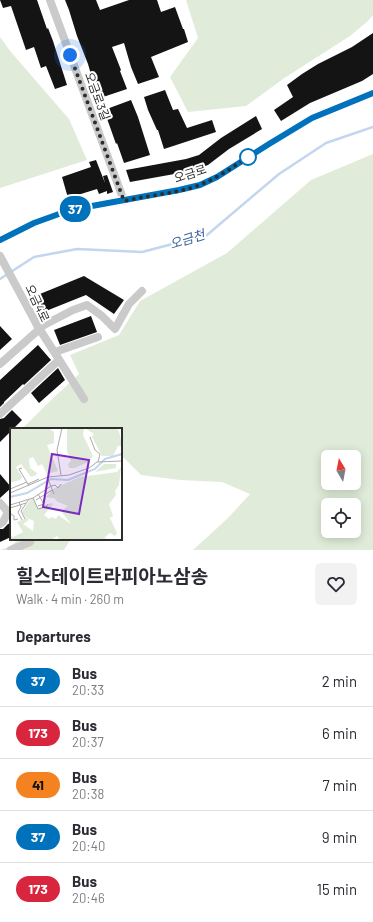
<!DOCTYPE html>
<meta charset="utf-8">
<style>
:root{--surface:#fff;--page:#f2f2f3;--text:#2b2b33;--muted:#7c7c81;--line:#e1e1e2}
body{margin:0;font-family:Barlow,"Noto Sans KR",sans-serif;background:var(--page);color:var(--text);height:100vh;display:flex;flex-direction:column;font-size:15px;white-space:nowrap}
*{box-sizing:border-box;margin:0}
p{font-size:13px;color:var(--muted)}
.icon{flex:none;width:22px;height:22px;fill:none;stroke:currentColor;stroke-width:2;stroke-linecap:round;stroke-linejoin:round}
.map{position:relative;height:550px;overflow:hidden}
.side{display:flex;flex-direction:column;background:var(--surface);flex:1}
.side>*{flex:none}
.badge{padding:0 8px;border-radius:13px;font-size:14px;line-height:26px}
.needle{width:26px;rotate:350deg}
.tools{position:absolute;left:321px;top:450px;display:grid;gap:8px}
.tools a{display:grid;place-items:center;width:40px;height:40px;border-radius:6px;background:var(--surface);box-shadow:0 2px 10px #0003;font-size:20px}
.you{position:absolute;width:20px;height:20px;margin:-10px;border:3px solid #fff;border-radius:50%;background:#1a73e8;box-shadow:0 0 0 6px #1a73e833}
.map>.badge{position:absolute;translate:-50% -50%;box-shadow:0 0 0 2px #fff}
h2{padding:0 16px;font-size:15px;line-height:36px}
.round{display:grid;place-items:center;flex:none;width:42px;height:42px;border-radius:6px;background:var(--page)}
.overview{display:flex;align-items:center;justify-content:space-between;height:68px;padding:0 16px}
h1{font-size:19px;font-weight:700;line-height:30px}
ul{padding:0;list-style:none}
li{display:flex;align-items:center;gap:12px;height:52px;padding:0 16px;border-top:1px solid var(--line)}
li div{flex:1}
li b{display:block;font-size:15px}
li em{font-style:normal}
li .badge{min-width:44px;font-weight:700;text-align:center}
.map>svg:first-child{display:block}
</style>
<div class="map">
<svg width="373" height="550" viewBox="0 0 373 550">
<rect width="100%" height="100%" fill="#fff"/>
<path fill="#e0ecd9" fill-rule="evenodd" d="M 186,0 L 373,0 L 373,15 L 368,21 L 350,36 L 283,79 L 246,106 L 188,112 L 170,77 L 198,38 Z
M 0,37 L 11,52 L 69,119 L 87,160 L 0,188 Z
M 373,154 L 373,550 L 193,550 L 228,518 L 250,494 L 222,482 L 180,480 L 141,475 L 121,455 L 121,429 L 66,429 L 48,427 L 44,429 L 22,429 L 50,401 L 79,374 L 70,355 L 119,335 L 140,301 L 227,253 L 311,180 ZM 328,457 L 354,457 L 354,483 L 328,483 ZM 328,505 L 354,505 L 354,531 L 328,531 Z
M 18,539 L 71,539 L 64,550 L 0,550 L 11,546 Z"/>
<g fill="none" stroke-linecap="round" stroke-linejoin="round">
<path stroke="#c3d6ee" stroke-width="2.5" d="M 0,279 L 34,257 L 77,249 L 142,252 L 207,235 L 279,174 L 326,143 L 373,127"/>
</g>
<path fill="#141414" d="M 0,0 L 37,0 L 47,29 L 48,28 L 53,41 L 67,85 L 55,89 L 46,66 L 41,68 L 34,47 L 26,50 L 11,6 L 3,8 Z
M 65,0 L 96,0 L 100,10 L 129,0 L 157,0 L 161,12 L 175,7 L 183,29 L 184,29 L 188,42 L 151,57 L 159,77 L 138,84 L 131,67 L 124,43 L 112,47 L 121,70 L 120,71 L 127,89 L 100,98 L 92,78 L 88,64 L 77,36 L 69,10 Z
M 373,33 L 373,74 L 362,81 L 310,103 L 281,121 L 274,110 L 293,97 L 287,85 L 302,74 L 318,64 L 352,47 Z
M 165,90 L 173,110 L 178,109 L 187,128 L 212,120 L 216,132 L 164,149 L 158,130 L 157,130 L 148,110 L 144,97 Z
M 131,100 L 138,117 L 150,155 L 124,163 L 117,143 L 116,144 L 104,110 Z
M 256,116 L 262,129 L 229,149 L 208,165 L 191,171 L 130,182 L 126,170 L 186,159 L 199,155 L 221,138 Z
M 96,160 L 105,183 L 103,176 L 107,175 L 113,192 L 107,194 L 107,191 L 99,194 L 97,189 L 68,198 L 62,177 L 91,167 L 89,162 Z
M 84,276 L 124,300 L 114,314 L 86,295 L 41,313 L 35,296 Z
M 91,316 L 97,332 L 60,345 L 54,330 Z
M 0,326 L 12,339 L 0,350 Z
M 38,345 L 51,360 L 24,385 L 23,384 L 4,402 L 4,403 L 0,407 L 0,380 Z
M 58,368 L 65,380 L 39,403 L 31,393 Z
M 12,410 L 22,420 L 13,429 L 11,429 L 11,431 L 0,442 L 0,419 L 4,418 Z
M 0,474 L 11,487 L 11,488 L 0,498 Z
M 11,523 L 11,537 L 0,542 L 0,529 L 3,529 L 8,524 Z"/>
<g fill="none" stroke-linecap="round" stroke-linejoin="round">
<path stroke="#cacaca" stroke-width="8" d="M 50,0 L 124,201
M 0,240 L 34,223 L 70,210 L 179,190 L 200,185 L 217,177 L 269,144 L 312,118 L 373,93
M 0,256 L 37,325 L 84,399
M 55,352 L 98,337
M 0,364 L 44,325 L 73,310 L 87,305 L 102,316 L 115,329 L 129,304 L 142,291
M 0,414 L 59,360
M 0,503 L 8,512 L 3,522 L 0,524
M 11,550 L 30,542 L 31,539"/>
</g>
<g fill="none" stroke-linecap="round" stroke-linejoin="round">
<g stroke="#fff" stroke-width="9">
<path id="line" d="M 0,240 L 34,223 L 70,210 L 179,190 L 200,185 L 217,177 L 269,144 L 312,118 L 373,93"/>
</g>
<use href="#line" stroke="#0072bc" stroke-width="6"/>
<path stroke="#2d2d2d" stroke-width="4" stroke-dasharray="0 7.2" d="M 70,55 L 124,201 C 149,195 175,194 200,185 C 217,178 233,167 248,157"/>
</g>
<circle fill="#fff" stroke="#0072bc" stroke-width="2" cx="248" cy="157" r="8"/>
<g text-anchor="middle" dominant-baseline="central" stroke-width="4" stroke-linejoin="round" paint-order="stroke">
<g font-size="12" fill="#2d2d2d" stroke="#fff">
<text transform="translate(98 96) rotate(70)">오금로3길</text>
<text transform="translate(190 173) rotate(-18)">오금로</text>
<text transform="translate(38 303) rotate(65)">오금4로</text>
</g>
<g font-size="13" font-style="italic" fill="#355f96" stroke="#fff">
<text transform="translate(187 239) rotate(-17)">오금천</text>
</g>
</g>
<g transform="translate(10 428)">
<rect width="112" height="112" fill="#fff"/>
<path d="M 0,0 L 38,0 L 44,4 L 44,15 L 37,17 L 48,43 L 37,46 L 32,36 L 28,38 L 23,29 L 19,31 L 20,40 L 27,45 L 26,47 L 21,49 L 11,36 L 6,39 L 12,49 L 10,52 L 0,55 ZM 57,0 L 74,0 L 73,7 L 83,28 L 78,34 L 65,40 L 59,40 L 58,36 L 61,33 L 57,23 ZM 75,0 L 106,0 L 109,3 L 112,18 L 108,18 L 103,28 L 92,28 L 82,9 L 84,6 ZM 94,36 L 106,36 L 106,40 L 85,44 ZM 111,39 L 109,57 L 105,63 L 106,67 L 99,76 L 103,88 L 100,90 L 107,105 L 105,108 L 100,105 L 94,110 L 106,112 L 50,112 L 47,108 L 41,112 L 0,112 L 0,108 L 3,109 L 13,104 L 7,94 L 17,90 L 19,92 L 13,96 L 23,103 L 24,93 L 15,89 L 12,84 L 20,72 L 23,70 L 28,80 L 41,75 L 43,76 L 34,87 L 39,91 L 42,89 L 46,91 L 48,87 L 61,96 L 51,83 L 58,78 L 48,74 L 44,70 L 36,69 L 43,61 L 70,49 L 107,44 Z" fill="#e0ecd9"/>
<path fill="none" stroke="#c3d6ee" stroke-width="2" d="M 0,69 L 17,65 L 41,51 L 58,52 L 85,41 L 95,31 L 112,26"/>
<path fill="none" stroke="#ababab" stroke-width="1" d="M 80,9 L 85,22 L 90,26 L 88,34M 112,32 L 112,84M 12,40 L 9,41 L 19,58M 51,47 L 47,22 L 52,0M 37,49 L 44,66M 18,56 L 29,51M 0,61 L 17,54M 0,65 L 38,49 L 59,47 L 79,40 L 87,34 L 111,33M 28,66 L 34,76 L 28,78M 23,70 L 28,81 L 36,79 L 38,76M 26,72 L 42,62M 9,74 L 11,79 L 8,84 L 12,92M 0,77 L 23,70 L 41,58 L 45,57 L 48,60 L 51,56M 0,80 L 16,75M 0,85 L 4,88 L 4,92 L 8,91M 15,91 L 11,83 L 19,71"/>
<path fill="#7b2cbf" fill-opacity="0.15" stroke="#7b2cbf" stroke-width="2" d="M 42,26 L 79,32 L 69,86 L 33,79 Z"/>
<rect width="112" height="112" fill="none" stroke="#2d2d2d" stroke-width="2"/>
</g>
</svg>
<div class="tools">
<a><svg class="needle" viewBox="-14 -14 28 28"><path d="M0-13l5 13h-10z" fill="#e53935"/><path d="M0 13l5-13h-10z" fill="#7c7c81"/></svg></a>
<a><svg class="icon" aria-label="locate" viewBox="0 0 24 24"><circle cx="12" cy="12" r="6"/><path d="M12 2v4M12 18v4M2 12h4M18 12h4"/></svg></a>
</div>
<div class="you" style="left:70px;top:55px"></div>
<b class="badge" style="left:75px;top:209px;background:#0072bc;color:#fff">37</b>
</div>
<section class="side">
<div class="overview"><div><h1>힐스테이트라피아노삼송</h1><p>Walk · 4 min · 260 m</p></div><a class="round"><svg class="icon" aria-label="heart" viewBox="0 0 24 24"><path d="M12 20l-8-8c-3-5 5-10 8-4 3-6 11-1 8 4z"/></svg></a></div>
<h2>Departures</h2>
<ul>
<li><span class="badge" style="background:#0072bc;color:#fff">37</span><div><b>Bus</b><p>20:33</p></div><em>2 min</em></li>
<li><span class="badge" style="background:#d7263d;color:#fff">173</span><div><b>Bus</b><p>20:37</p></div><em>6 min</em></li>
<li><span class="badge" style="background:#f58220;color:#111">41</span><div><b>Bus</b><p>20:38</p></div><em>7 min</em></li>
<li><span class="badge" style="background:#0072bc;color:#fff">37</span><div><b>Bus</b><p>20:40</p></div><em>9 min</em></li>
<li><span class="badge" style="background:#d7263d;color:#fff">173</span><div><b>Bus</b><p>20:46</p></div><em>15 min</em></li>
</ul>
</section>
